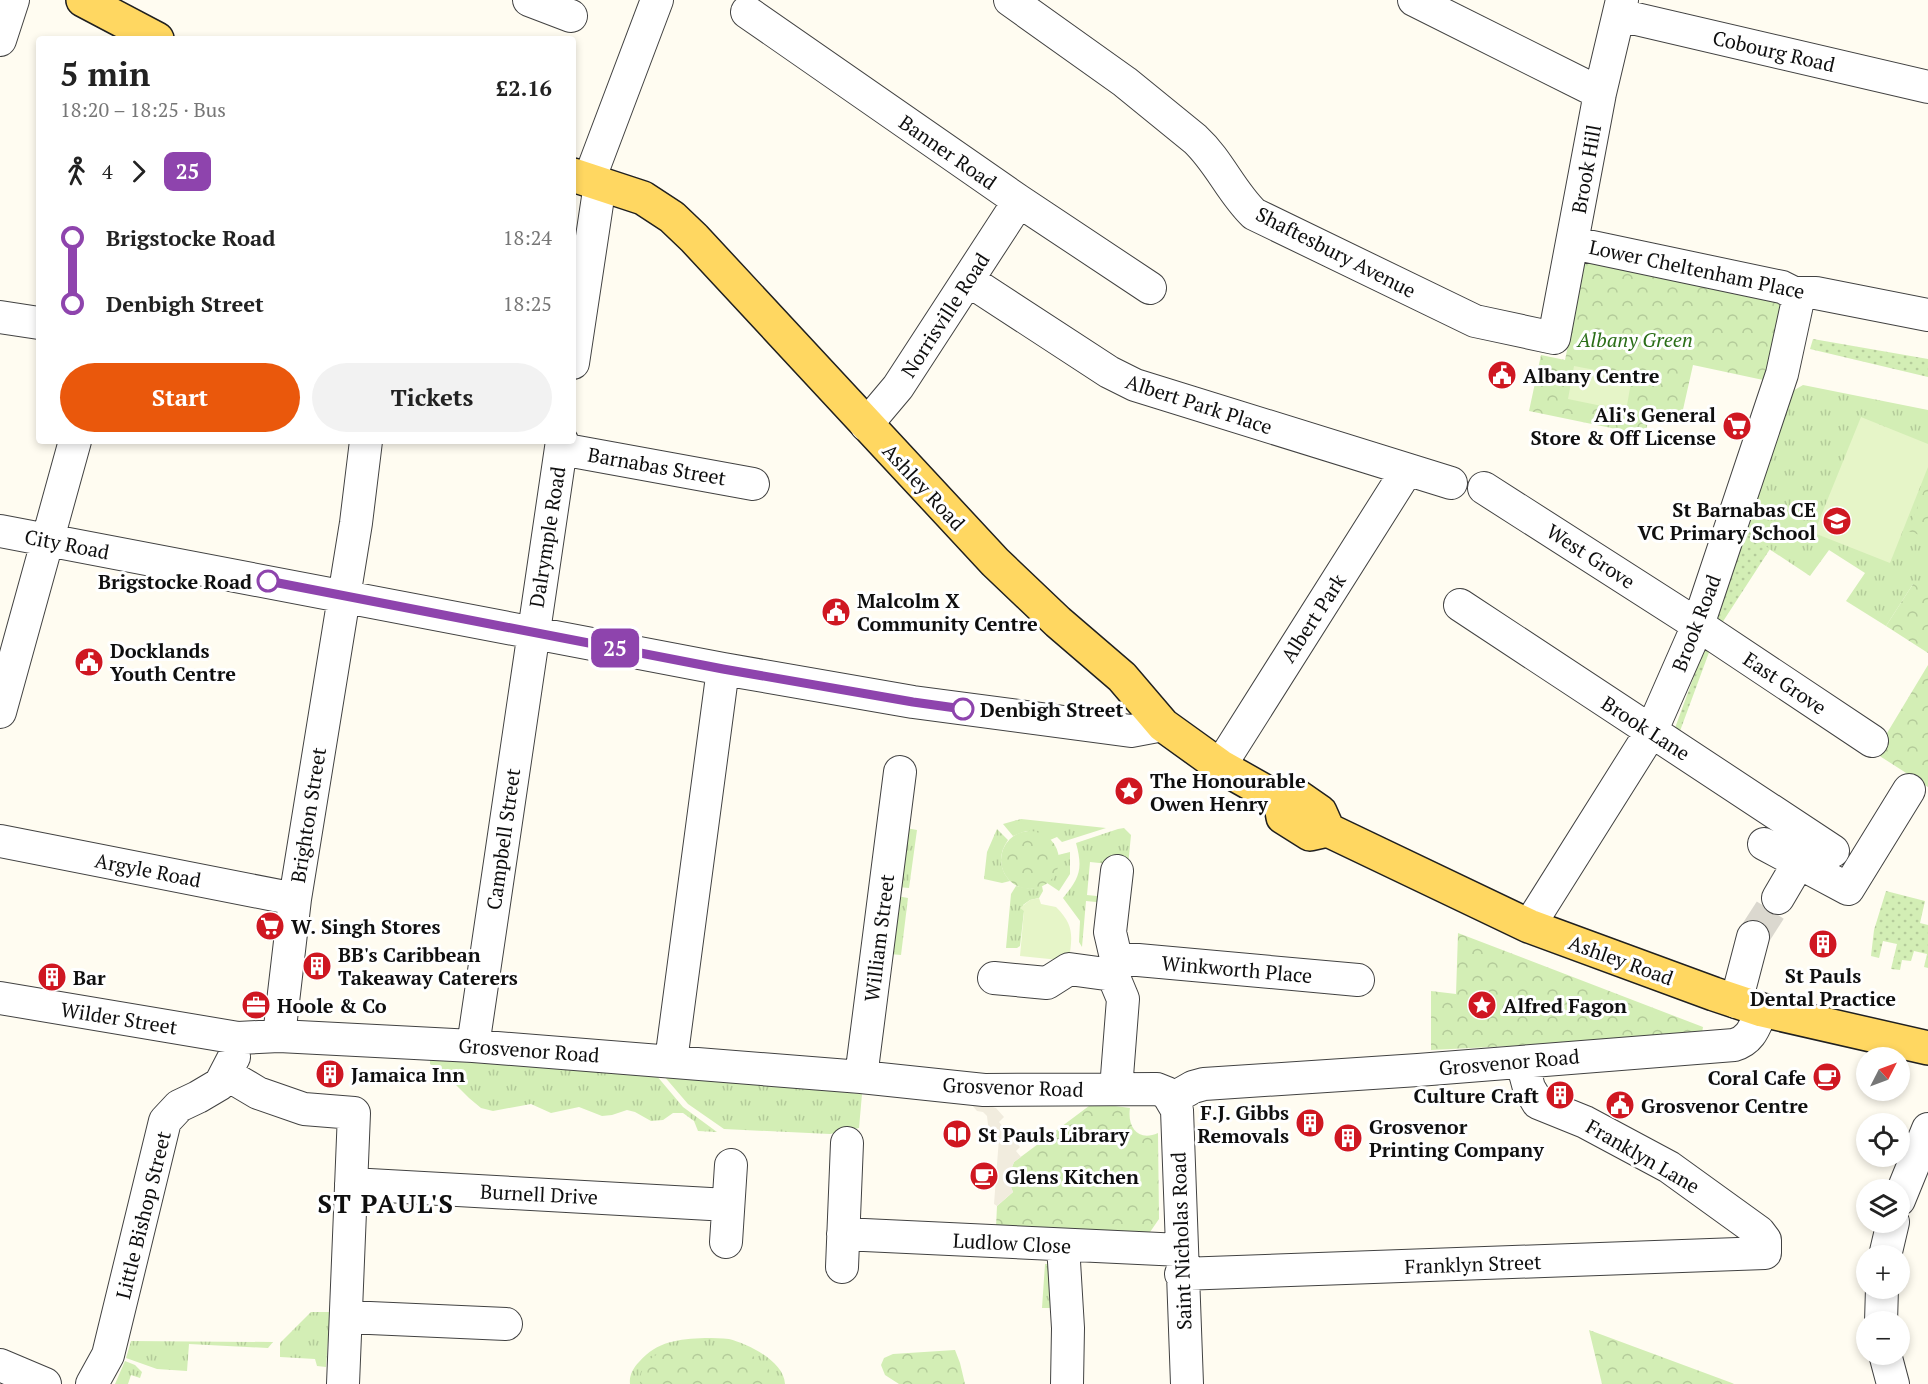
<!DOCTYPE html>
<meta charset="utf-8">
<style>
:root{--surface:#fff;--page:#f2f2f2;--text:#222;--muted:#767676;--accent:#ea580c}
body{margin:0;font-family:"PT Serif",serif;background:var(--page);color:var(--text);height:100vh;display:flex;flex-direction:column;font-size:22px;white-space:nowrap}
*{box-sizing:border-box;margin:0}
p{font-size:20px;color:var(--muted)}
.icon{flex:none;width:33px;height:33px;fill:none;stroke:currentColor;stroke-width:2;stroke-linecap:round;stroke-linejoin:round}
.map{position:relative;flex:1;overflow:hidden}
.drawer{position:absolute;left:36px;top:36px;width:540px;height:408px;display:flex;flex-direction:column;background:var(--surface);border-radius:6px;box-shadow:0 3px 9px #0003}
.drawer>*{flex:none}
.badge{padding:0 12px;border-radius:9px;font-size:21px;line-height:39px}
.needle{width:39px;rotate:48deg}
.tools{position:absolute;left:1856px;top:1047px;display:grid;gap:12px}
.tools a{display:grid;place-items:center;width:54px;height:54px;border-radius:50%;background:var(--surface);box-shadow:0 3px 9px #0003;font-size:30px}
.map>.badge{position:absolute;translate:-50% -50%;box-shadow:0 0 0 3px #fff}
.legs{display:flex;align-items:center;gap:9px;height:66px;padding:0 24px;font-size:20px}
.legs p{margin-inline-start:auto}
.headline{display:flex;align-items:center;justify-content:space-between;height:102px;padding:0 24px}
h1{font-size:33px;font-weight:700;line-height:45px}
.action{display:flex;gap:12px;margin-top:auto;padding:12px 24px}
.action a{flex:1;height:69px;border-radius:36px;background:var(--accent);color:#fff;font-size:24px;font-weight:700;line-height:69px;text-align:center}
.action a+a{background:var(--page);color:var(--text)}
ul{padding:0 24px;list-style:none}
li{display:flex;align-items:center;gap:21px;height:66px;font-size:22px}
li i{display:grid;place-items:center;width:9px;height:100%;margin:0 8px;background:currentColor}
li i::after{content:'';width:15px;height:15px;margin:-8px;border:4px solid;border-radius:50%;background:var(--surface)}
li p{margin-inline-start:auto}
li:first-child i{background:linear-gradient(#0000 50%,currentColor 0)}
li:last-child i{background:linear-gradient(currentColor 50%,#0000 0)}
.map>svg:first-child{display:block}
</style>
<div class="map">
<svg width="1928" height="1384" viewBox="0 0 1928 1384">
<defs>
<pattern id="grass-tufts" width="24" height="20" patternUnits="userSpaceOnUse" patternTransform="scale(1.5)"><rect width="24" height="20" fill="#d3eeb5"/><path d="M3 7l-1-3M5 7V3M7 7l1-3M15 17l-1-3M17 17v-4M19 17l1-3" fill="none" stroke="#b4cb9a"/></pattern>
<pattern id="park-crowns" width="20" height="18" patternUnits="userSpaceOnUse" patternTransform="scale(1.5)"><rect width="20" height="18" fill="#d3eeb5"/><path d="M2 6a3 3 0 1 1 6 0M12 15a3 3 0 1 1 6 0" fill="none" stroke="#b4cb9a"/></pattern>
<pattern id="garden-dots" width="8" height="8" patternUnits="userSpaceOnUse" patternTransform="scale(1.5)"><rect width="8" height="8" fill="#d3eeb5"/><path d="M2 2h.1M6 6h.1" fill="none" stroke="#b4cb9a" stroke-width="1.8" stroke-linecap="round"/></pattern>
</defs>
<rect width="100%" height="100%" fill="#fffcf1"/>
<path fill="url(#grass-tufts)" d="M 1803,385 L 1928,410 L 1928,584 L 1913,584 L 1886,626 L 1846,601 L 1865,573 L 1829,550 L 1810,576 L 1742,531 L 1786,395 Z
M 1021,819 L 1106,828 L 1062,842 L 1057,837 L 1050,840 L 1026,831 L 1013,836 L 1003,824 Z
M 906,828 L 917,830 L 909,888 L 898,887 Z
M 1124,828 L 1131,835 L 1128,866 L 1090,862 L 1087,895 L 1106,897 L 1106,903 L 1086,901 L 1082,947 L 1079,942 L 1080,921 L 1063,898 C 1080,877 1083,869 1076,843 L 1118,829 Z
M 997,829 L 1008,840 C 998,854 999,869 1010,881 L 1002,883 L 984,879 L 987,852 Z
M 1070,852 L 1070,874 L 1059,891 L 1047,883 L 1057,869 L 1058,855 Z
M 1016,886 L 1031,889 L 1042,886 L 1043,891 L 1039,898 L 1030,900 L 1023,905 L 1024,911 L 1020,946 L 1017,948 L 1006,948 L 1011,894 Z
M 897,896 L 908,898 L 901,955 L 890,954 Z
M 430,1060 L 656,1075 L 683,1107 L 717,1132 L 698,1131 L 694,1121 L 683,1113 L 673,1113 L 663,1120 L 651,1121 L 635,1112 L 627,1110 L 612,1115 L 602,1116 L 579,1107 L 551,1113 L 531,1104 L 493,1111 L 481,1108 L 469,1098 L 442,1071 L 430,1064 Z
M 663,1075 L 862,1094 L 859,1128 L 830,1134 L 724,1129 L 688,1104 Z
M 1045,1264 L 1055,1264 L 1051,1308 L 1042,1308 Z
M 311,1312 L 330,1312 L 326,1367 L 317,1366 L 315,1359 L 280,1357 L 280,1343 Z
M 705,1338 C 713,1338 722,1338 729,1339 C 748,1344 784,1361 785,1384 L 630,1384 C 629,1376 633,1368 639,1362 C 657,1341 679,1339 705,1338 Z
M 131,1341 L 273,1342 L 268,1348 L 189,1344 L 187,1371 L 157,1369 L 126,1358 Z
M 125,1361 L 135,1365 L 142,1372 L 140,1378 L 131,1375 L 128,1384 L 115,1384 Z"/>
<path fill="url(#park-crowns)" d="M 1585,262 L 1784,304 L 1768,381 L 1693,365 L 1682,414 L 1651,408 L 1645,435 L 1529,411 L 1541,355 L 1565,360 Z
M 1928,480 L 1928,538 L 1908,531 Z
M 1913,584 L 1928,584 L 1928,653 L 1886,626 Z
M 1928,665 L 1928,787 L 1875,753 Z
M1001 860a29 29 0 1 1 58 0a29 29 0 1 1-58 0Z
M 1458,933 L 1703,1027 L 1702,1033 L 1550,1044 L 1431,1050 L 1431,991 L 1456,994 Z
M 1093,1103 L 1130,1108 C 1127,1127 1138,1142 1158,1133 L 1159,1219 L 1150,1232 L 1140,1233 L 996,1227 L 997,1206 L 1013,1192 C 1008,1181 1009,1174 1014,1162 Z
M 1589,1330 L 1732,1383 L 1734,1384 L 1602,1384 Z
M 710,1346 C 735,1347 770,1355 775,1384 L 640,1384 C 640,1347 682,1347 710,1346 Z
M 955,1350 L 960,1363 L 965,1384 L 899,1384 L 885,1375 L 881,1365 L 884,1358 L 893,1354 Z"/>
<path fill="url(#garden-dots)" d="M 1813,339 L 1928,359 L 1928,377 L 1810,349 Z
M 1742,531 L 1770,549 L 1722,623 L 1716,618 Z
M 1706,643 L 1711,647 L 1680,731 L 1675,728 Z
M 1886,891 L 1925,901 L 1920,923 L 1928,925 L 1928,968 L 1924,967 L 1927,954 L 1914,951 L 1911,961 L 1902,960 L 1900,970 L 1891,969 L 1897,944 L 1883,941 L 1879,958 L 1871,956 L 1874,930 Z"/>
<path fill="#e6f5c8" d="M 1574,366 L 1632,377 L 1626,411 L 1568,399 Z
M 1861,417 L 1928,444 L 1928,467 L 1890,563 L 1814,533 Z
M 1039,898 L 1041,904 L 1056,907 C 1075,926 1072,936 1069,961 L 1020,956 L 1024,911 L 1020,908 L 1030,900 Z"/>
<path fill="#f1ecde" d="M 966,1098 L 983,1099 L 989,1106 L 996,1108 L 1004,1117 L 999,1122 L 1020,1147 L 1016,1151 L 1021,1157 L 1014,1162 L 1010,1172 L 1009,1182 L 1013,1192 L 997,1206 L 994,1204 L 999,1138 L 988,1125 L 987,1116 L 983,1112 L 977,1111 Z"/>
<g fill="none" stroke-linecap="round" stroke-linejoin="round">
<path stroke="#dbd8cf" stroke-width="32" stroke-dasharray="32 16" stroke-linecap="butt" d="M 1753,937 L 1778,898"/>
<g stroke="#424242" stroke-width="34">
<path id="minor" d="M 529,0 L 571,16
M 1010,0 L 1125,82 L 1195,139 C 1219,161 1231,192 1254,214 L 1475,321 L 1554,338 L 1600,93 L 1622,0
M 1414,0 L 1600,93
M 747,12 L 1019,201 L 1150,288
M 1619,15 L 1928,87
M 0,40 L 13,0
M 589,180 L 657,0
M 1573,243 L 1782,287 L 1794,293 L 1816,293 L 1928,315
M 968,280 L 1109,372 L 1135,385 L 1451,483
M 0,317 L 39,323
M 573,363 L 600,184
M 866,425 L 898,387 L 1019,201
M 561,449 L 753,484
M 1484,488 L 1698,625 L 1872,741
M 0,531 L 723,669 L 913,702 L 1131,731 L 1163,725
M 1460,605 L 1833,851
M 0,712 L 75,441
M 1220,766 L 1407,470
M 0,841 L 295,899
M 1764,844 L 1848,889 L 1909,790
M 1778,898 L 1798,864
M 1529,926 L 1651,732 L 1698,625 L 1782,374 L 1798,300 L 1794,293
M 1116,958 L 1358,980
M 994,978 L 1047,983 L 1069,969 L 1113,975
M 0,998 L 238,1038 L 279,1036 L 473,1046 L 861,1077 L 984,1090 L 1157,1089 L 1167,1093 L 1177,1110 L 1187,1384
M 1736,1002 L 1753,937
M 279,1036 L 295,899 L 356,523 L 366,441
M 473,1046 L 562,441
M 671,1061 L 723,669
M 226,1074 L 258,1093 L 304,1109 L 354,1113 L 343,1384
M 861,1077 L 900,772
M 1116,1089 L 1123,999 L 1113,975 L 1116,958 L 1110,932 L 1117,871
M 1172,1099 L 1193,1087 L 1204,1084 L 1418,1070 L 1734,1045 C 1752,1040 1755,1025 1762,1010
M 351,1184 L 728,1205
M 1899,1200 L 1928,1129
M 843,1234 L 1181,1250
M 726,1242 L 731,1165
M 1063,1245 L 1068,1328 L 1067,1384
M 1885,1256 L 1893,1222
M 842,1267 L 847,1143
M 1181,1274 L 1765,1253 L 1765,1240 L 1759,1232 L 1669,1167 L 1585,1122 L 1538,1103 L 1529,1088 L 1522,1062
M 347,1317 L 506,1324
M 1881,1322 L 1882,1288
M 1885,1354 L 1893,1384
M 0,1365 L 45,1384
M 92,1384 L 108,1355 L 165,1121 L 179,1106 L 198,1097 L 220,1084 L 234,1057"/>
</g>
<g stroke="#202020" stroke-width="36">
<path id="major" d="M 83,0 L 157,39
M 573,175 L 643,198 L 672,217 L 694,238 L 995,562 L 1058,622 L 1122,677 L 1163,725 L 1220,766 L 1280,800 L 1297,796 L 1320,812 L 1328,830 L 1529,926 L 1714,994 L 1762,1010 L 1928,1048
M 1280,800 L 1283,817 L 1310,834 L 1328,830"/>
</g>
<use href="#minor" stroke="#fff" stroke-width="32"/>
<use href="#major" stroke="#ffd761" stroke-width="33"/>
</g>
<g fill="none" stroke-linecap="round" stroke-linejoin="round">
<g stroke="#fff" stroke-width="14">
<path id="line-1" d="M 268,581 L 723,669 L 913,702 L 963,709"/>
</g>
<use href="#line-1" stroke="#8e44ad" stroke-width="9"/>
</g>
<defs>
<g id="civic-disc" transform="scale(1.5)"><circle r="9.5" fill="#cf1721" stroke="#fff"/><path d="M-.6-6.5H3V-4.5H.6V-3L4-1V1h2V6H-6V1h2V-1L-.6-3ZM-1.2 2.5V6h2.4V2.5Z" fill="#fff"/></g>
<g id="supermarket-disc" transform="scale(1.5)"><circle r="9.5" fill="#cf1721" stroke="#fff"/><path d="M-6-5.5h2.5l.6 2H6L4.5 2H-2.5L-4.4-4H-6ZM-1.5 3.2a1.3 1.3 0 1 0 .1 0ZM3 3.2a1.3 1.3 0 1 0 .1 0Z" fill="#fff"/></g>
<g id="school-disc" transform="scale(1.5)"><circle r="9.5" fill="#cf1721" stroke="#fff"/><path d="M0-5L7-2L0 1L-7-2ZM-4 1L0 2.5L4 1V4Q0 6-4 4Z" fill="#fff"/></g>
<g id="sight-disc" transform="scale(1.5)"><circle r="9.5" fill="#cf1721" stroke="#fff"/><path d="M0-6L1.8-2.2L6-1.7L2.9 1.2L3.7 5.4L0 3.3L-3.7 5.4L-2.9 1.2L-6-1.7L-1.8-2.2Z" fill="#fff"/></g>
<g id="building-disc" transform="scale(1.5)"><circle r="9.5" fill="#cf1721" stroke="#fff"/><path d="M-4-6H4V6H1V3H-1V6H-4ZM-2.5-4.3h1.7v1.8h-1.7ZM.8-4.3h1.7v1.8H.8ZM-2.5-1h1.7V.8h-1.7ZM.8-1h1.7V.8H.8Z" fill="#fff"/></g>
<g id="office-disc" transform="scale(1.5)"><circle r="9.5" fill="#cf1721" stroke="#fff"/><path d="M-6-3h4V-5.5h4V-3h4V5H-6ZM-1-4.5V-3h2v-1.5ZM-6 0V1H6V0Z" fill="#fff"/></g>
<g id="cafe-disc" transform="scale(1.5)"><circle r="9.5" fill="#cf1721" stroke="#fff"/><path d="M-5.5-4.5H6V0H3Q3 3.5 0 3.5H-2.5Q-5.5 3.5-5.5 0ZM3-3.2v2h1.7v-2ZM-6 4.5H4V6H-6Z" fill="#fff"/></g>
<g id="library-disc" transform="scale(1.5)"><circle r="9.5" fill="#cf1721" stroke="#fff"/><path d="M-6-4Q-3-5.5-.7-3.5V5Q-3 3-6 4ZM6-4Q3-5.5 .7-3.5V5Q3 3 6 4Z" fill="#fff"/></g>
</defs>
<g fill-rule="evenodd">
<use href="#civic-disc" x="1502" y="375"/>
<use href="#supermarket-disc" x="1737" y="426"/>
<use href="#school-disc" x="1837" y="521"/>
<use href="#civic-disc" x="836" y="612"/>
<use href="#civic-disc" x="89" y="662"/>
<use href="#sight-disc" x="1129" y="791"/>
<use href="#supermarket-disc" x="270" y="926"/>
<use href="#building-disc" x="1823" y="944"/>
<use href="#building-disc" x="317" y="966"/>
<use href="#building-disc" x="52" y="977"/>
<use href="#office-disc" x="256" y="1005"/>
<use href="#sight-disc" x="1482" y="1005"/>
<use href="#building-disc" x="330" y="1074"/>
<use href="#cafe-disc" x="1827" y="1077"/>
<use href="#building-disc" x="1560" y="1095"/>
<use href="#civic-disc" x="1620" y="1105"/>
<use href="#building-disc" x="1310" y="1123"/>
<use href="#library-disc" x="957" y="1134"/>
<use href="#building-disc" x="1348" y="1138"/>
<use href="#cafe-disc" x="984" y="1176"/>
</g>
<g fill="#fff" stroke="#8e44ad" stroke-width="3">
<circle cx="268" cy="581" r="10"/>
<circle cx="963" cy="709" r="10"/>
</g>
<g text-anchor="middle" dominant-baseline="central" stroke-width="6" stroke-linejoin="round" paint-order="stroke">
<g font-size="20" fill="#0f0f0f" stroke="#fff">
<text transform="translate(1774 51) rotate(13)">Cobourg Road</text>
<text transform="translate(948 152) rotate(35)">Banner Road</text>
<text transform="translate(1586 169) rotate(-80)">Brook Hill</text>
<text transform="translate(1336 252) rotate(27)">Shaftesbury Avenue</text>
<text transform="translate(1697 269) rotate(12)">Lower Cheltenham Place</text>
<text transform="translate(945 315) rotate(-57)">Norrisville Road</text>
<text transform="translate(1199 404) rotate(18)">Albert Park Place</text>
<text transform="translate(657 466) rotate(10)">Barnabas Street</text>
<text transform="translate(924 487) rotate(47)">Ashley Road</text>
<text transform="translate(547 537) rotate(-81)">Dalrymple Road</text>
<text transform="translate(67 544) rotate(11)">City Road</text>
<text transform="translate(1591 556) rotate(33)">West Grove</text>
<text transform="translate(1313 618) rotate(-57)">Albert Park</text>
<text transform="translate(1696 623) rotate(-69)">Brook Road</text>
<text transform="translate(1785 683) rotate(34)">East Grove</text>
<text transform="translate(1646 728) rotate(33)">Brook Lane</text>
<text transform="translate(308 815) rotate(-81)">Brighton Street</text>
<text transform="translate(503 839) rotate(-82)">Campbell Street</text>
<text transform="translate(148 870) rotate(11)">Argyle Road</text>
<text transform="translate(879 938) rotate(-83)">William Street</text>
<text transform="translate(1621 960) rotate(20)">Ashley Road</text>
<text transform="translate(1237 969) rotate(5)">Winkworth Place</text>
<text transform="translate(119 1018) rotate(9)">Wilder Street</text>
<text transform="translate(529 1050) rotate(4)">Grosvenor Road</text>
<text transform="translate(1509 1062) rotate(-5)">Grosvenor Road</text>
<text transform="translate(1013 1087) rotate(2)">Grosvenor Road</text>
<text transform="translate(1643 1156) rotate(30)">Franklyn Lane</text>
<text transform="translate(539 1194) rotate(3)">Burnell Drive</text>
<text transform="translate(143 1215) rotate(-76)">Little Bishop Street</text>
<text transform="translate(1181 1241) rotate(-92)">Saint Nicholas Road</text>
<text transform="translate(1012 1243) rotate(3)">Ludlow Close</text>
<text transform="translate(1473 1264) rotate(-2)">Franklyn Street</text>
</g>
<g font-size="20" font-style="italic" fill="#2a6e17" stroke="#fff">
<text x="1635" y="339">Albany Green</text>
</g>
<g font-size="20" font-weight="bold" fill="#0f0f0f" stroke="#fff" text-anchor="start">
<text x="1523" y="375">Albany Centre</text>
<text x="1716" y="414" text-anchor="end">Ali's General<tspan x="1716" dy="23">Store &amp; Off License</tspan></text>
<text x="1816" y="509" text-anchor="end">St Barnabas CE<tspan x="1816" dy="23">VC Primary School</tspan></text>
<text x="857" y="600">Malcolm X<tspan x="857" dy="23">Community Centre</tspan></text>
<text x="110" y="650">Docklands<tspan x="110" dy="23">Youth Centre</tspan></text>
<text x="1150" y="780">The Honourable<tspan x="1150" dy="23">Owen Henry</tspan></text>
<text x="291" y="926">W. Singh Stores</text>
<text x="338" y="954">BB's Caribbean<tspan x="338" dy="23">Takeaway Caterers</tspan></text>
<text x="1823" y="975" text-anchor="middle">St Pauls<tspan x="1823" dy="23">Dental Practice</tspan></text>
<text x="73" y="977">Bar</text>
<text x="277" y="1005">Hoole &amp; Co</text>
<text x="1503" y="1005">Alfred Fagon</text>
<text x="351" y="1074">Jamaica Inn</text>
<text x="1806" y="1077" text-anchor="end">Coral Cafe</text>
<text x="1539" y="1095" text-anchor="end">Culture Craft</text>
<text x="1641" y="1105">Grosvenor Centre</text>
<text x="1289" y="1112" text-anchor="end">F.J. Gibbs<tspan x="1289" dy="23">Removals</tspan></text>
<text x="1369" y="1126">Grosvenor<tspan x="1369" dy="23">Printing Company</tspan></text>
<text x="978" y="1134">St Pauls Library</text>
<text x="1005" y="1176">Glens Kitchen</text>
</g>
<g font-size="20" font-weight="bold" fill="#0f0f0f" stroke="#fff" text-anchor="end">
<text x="252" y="581">Brigstocke Road</text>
<text x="980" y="709" text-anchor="start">Denbigh Street</text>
</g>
<g font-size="26" font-weight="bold" letter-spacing="1.5" fill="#0f0f0f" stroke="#fff">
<text x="386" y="1203">ST PAUL'S</text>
</g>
</g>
</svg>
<div class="tools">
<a><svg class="needle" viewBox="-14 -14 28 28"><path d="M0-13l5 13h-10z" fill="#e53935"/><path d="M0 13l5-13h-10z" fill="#767676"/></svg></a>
<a><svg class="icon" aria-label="locate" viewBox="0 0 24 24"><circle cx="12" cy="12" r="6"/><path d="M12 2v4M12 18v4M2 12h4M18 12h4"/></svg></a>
<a><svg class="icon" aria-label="layers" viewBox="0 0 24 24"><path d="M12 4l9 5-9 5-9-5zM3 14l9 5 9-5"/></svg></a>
<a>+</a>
<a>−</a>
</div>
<b class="badge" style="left:615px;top:648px;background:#8e44ad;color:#fff">25</b>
<section class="drawer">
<div class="headline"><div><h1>5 min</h1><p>18:20 – 18:25 · Bus</p></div><b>£2.16</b></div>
<div class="legs"><svg class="icon" aria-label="walk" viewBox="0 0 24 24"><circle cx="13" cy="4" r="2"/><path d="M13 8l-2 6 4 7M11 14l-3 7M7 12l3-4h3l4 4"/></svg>4<svg class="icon" aria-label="forward" viewBox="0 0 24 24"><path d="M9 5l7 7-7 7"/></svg><b class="badge" style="background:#8e44ad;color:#fff">25</b></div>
<ul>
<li><i style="color:#8e44ad"></i><b>Brigstocke Road</b><p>18:24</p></li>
<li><i style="color:#8e44ad"></i><b>Denbigh Street</b><p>18:25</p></li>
</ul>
<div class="action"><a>Start</a><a>Tickets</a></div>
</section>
</div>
